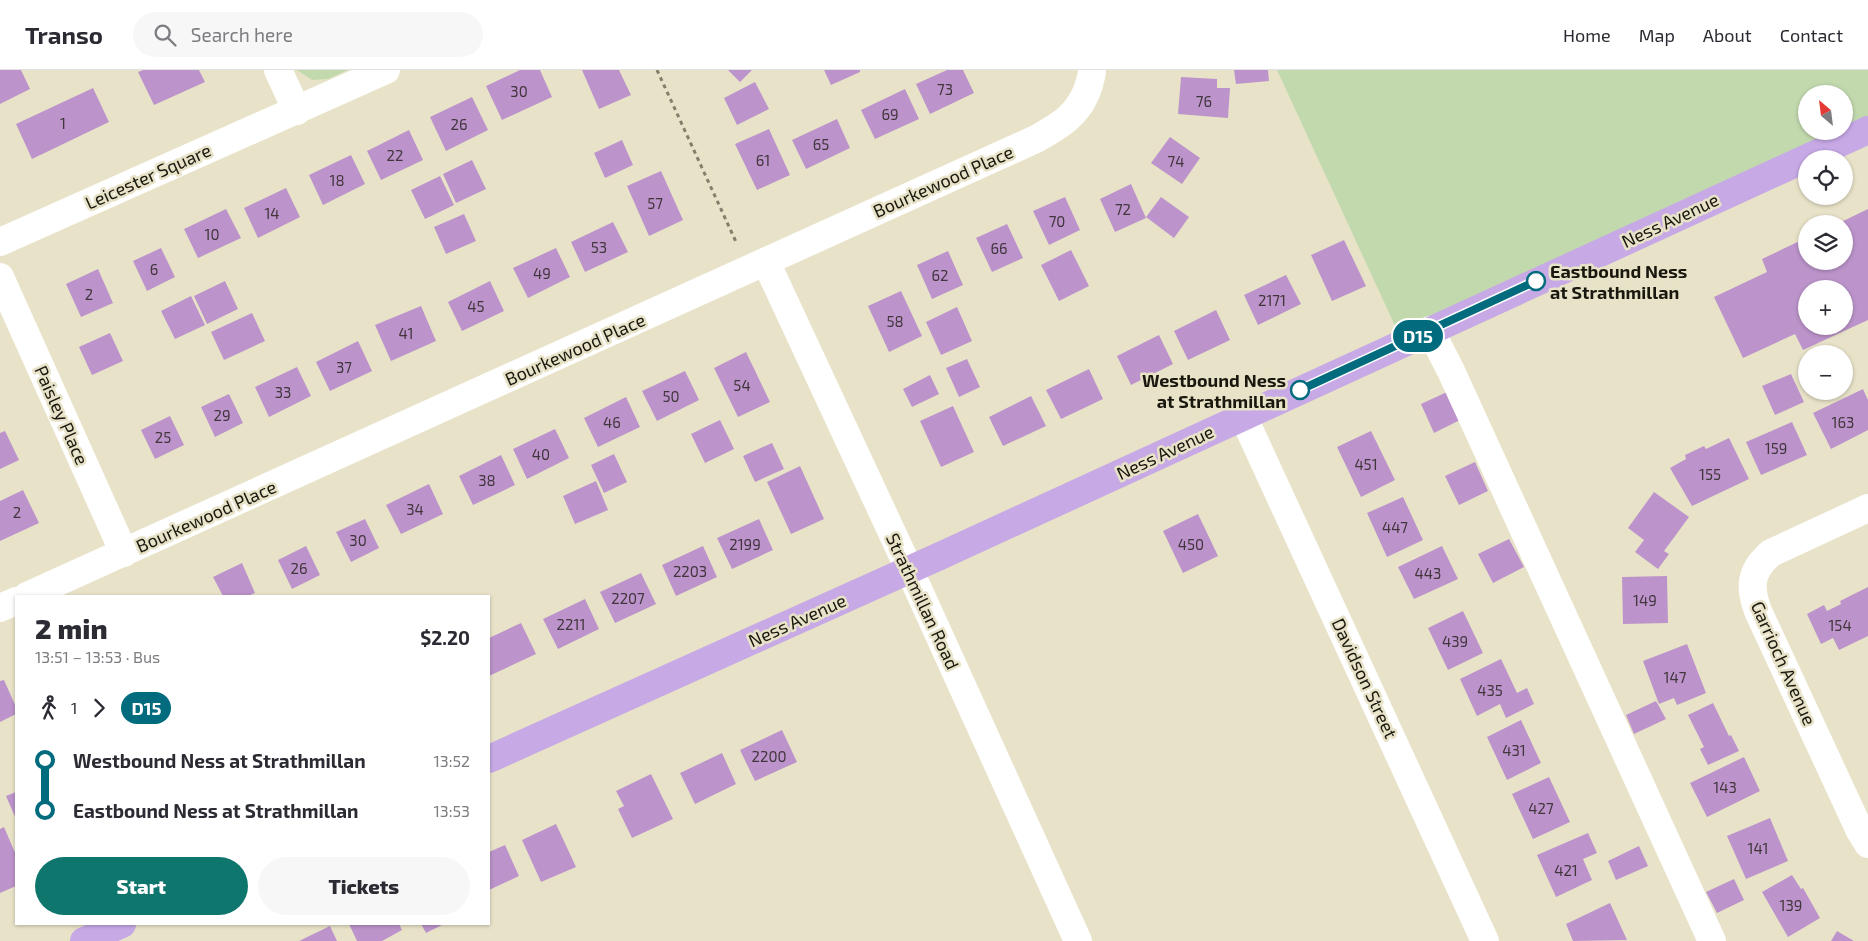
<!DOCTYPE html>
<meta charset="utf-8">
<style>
:root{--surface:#fff;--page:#f7f7f7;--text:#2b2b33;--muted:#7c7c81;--line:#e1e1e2;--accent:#0f766e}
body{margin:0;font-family:"Exo 2",sans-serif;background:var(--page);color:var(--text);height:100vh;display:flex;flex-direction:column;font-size:19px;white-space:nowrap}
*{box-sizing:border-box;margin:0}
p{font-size:16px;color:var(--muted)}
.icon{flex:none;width:28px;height:28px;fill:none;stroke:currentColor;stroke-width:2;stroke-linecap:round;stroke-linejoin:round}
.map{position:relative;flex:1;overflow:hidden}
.side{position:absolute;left:15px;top:525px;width:475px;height:330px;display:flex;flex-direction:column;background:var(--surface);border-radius:0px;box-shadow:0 1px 4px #0004}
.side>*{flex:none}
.badge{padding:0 10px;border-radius:16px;font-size:18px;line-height:32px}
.needle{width:32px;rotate:332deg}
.buttons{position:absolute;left:1798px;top:15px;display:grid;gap:10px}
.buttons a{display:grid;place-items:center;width:55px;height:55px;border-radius:50%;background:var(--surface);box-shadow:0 1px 4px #0004;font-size:25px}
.map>.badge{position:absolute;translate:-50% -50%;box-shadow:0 0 0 2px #fff}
.legs{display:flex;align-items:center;gap:8px;height:55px;padding:0 20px;font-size:16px}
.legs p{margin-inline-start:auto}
.head{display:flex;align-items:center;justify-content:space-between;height:85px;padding:0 20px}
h1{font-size:28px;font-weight:800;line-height:38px}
.action{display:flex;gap:10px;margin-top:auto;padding:10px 20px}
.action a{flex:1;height:58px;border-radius:30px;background:var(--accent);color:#fff;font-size:20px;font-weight:800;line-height:58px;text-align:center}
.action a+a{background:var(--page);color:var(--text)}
ul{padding:0 20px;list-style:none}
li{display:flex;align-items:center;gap:18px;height:50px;font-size:19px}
li i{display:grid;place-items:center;width:8px;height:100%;margin:0 6px;background:currentColor}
li i::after{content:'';width:12px;height:12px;margin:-6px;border:4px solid;border-radius:50%;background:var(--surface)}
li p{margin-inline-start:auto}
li:first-child i{background:linear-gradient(#0000 50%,currentColor 0)}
li:last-child i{background:linear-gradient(currentColor 50%,#0000 0)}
header{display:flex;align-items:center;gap:30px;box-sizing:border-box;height:70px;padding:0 25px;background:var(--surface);border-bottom:1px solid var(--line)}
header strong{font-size:24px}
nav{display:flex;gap:28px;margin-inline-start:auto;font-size:18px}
.search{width:350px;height:45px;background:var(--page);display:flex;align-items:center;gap:12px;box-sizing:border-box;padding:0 18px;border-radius:28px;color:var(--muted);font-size:19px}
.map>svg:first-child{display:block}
</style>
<header>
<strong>Transo</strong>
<div class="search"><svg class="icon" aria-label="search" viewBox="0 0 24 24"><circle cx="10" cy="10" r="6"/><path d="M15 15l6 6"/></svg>Search here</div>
<nav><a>Home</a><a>Map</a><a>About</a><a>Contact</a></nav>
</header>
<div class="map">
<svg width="1868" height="871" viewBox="0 0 1868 871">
<rect width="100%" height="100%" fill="#e8e3c8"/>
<path fill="#c2d9ae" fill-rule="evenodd" d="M 297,0 L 348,0 L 328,9 L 312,10 Z
M 1277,0 L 1868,0 L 1868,58 L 1402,271 ZM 1806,24 L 1844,24 L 1844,61 L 1806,61 Z"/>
<path fill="#bc94cb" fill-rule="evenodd" d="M 0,0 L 21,0 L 30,19 L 0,34 Z
M 143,0 L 199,0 L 205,12 L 154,35 L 138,2 Z
M 520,0 L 540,0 L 552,27 L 502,50 L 486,16 Z
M 582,0 L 619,0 L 631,25 L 599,39 Z
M 728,0 L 752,0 L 740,12 Z
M 824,0 L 860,0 L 860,2 L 831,15 Z
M 947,0 L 963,0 L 974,23 L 930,44 L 916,14 Z
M 1234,0 L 1268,0 L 1269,11 L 1236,14 Z
M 1181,7 L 1217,9 L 1217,18 L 1230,18 L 1228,48 L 1178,44 Z
M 755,12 L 769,39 L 737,55 L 724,28 Z
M 93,18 L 109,52 L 32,89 L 16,54 Z
M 905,19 L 919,49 L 875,69 L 861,40 Z
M 472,27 L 488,60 L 446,81 L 430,47 Z
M 837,49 L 850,78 L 806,99 L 792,70 Z
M 769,59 L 790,105 L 757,120 L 735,74 Z
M 409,60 L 423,90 L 381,110 L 367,81 Z
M 1170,67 L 1200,88 L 1182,114 L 1151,93 Z
M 622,70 L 633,95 L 605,108 L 594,83 Z
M 351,85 L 365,114 L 323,135 L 309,105 Z
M 472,90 L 486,119 L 456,133 L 443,104 Z
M 661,101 L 683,150 L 649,166 L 627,116 Z
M 440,106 L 454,135 L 425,149 L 411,120 Z
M 1131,114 L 1146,148 L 1115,162 L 1100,129 Z
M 286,118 L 300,147 L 258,168 L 244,138 Z
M 1065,127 L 1080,160 L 1049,175 L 1033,141 Z
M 1161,127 L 1189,147 L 1174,168 L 1146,147 Z
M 226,139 L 241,168 L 198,188 L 184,159 Z
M 1868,139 L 1868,250 L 1803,280 L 1795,264 L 1743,288 L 1714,227 L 1767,202 L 1762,189 L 1806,168 L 1806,191 L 1844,191 L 1844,154 L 1837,154 ZM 1806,219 L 1844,219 L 1844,256 L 1806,256 Z
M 464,144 L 476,171 L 446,184 L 434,157 Z
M 613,152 L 628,182 L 585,202 L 571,172 Z
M 1007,154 L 1023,188 L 992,202 L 976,168 Z
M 1344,170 L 1366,216 L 1332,231 L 1311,185 Z
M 161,178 L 175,207 L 147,221 L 133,191 Z
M 556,178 L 570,207 L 528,228 L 513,198 Z
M 1071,180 L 1089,216 L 1059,231 L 1041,195 Z
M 948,181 L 963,215 L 932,229 L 917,195 Z
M 98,199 L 113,233 L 81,247 L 66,214 Z
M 1286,205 L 1301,234 L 1258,255 L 1244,225 Z
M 225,211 L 238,239 L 207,254 L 194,226 Z
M 490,211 L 504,241 L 462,261 L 448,232 Z
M 901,221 L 922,266 L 889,282 L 868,236 Z
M 191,226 L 205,255 L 175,269 L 161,241 Z
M 421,236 L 436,271 L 391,291 L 375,255 Z
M 957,237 L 972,271 L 941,285 L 926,252 Z
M 1216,240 L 1230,270 L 1188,290 L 1174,261 Z
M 252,243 L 265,271 L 224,290 L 211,262 Z
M 110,263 L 123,291 L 92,305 L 79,277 Z
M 1159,265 L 1173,294 L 1131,315 L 1117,286 Z
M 358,271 L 372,301 L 330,321 L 316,292 Z
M 746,282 L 770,332 L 738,347 L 714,298 Z
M 967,289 L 980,317 L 959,327 L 946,298 Z
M 297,297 L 311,326 L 269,347 L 255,317 Z
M 1089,299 L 1103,329 L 1061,349 L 1046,320 Z
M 685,301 L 699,330 L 657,351 L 642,321 Z
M 1791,304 L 1804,332 L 1775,345 L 1762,316 Z
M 930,305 L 939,324 L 912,337 L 903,319 Z
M 1863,319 L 1868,330 L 1868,360 L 1831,379 L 1813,343 Z
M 1447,322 L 1460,350 L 1434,363 L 1421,334 Z
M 229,324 L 243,353 L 215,367 L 201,337 Z
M 1031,326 L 1046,356 L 1003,376 L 989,347 Z
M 626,327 L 640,357 L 598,377 L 584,348 Z
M 953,336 L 974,382 L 941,397 L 920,351 Z
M 170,346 L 184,375 L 155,389 L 141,360 Z
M 720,350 L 734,379 L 705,393 L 691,364 Z
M 1792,352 L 1807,385 L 1761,405 L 1746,372 Z
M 555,359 L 569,388 L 527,409 L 513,379 Z
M 5,361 L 19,390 L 0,399 L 0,363 Z
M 1371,361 L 1395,410 L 1361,427 L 1337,377 Z
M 1729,368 L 1749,409 L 1692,436 L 1670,398 L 1686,389 L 1685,385 L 1704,376 L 1706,379 Z
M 772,373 L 784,399 L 755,412 L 743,386 Z
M 614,384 L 627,412 L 604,423 L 591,395 Z
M 501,385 L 515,415 L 473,435 L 459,406 Z
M 1475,392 L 1488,421 L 1459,435 L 1445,406 Z
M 800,396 L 824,449 L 791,464 L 767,412 Z
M 596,411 L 608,440 L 575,454 L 563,426 Z
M 429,414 L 443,444 L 401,464 L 386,435 Z
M 23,420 L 39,453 L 0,471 L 0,431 Z
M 1654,422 L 1689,447 L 1664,481 L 1669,484 L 1658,499 L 1635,482 L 1644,470 L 1628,458 Z
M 1403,427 L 1423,470 L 1387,487 L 1367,443 Z
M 1198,444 L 1218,486 L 1183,503 L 1163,461 Z
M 365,449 L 379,478 L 351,492 L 336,462 Z
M 759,449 L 773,480 L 732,499 L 717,468 Z
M 1509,469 L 1524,497 L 1493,513 L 1478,484 Z
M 306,476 L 320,505 L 292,519 L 278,490 Z
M 703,476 L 717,507 L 676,526 L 662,495 Z
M 1442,476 L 1458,509 L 1414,529 L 1398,497 Z
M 242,493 L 255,523 L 248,526 L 223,526 L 213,507 Z
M 641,503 L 656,534 L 615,553 L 600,522 Z
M 1667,506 L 1668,553 L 1623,554 L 1622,507 Z
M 1868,517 L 1868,566 L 1839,580 L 1833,568 L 1821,574 L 1807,544 L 1824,535 L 1827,541 L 1841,534 L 1840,531 Z
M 585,529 L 599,559 L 558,579 L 543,549 Z
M 1463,541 L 1483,583 L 1448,600 L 1428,558 Z
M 521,553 L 536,584 L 489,606 L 489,568 Z
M 1687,574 L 1706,623 L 1677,635 L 1674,628 L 1659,634 L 1643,591 Z
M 1501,589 L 1517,623 L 1527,618 L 1534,634 L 1506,648 L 1500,634 L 1477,646 L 1460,609 Z
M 4,610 L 16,637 L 16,644 L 0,652 L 0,611 Z
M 1656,631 L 1666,649 L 1634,664 L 1626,645 Z
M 1713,633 L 1729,666 L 1731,665 L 1739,681 L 1708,695 L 1700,679 L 1704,677 L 1688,645 Z
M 1521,650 L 1541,693 L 1507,710 L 1487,667 Z
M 782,660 L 797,692 L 755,711 L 740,680 Z
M 722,683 L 736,714 L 695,734 L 680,703 Z
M 1744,687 L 1760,721 L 1707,747 L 1690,713 Z
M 651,704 L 673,749 L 632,768 L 618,739 L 624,736 L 616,721 Z
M 1549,707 L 1570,752 L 1533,769 L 1512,724 Z
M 16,722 L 16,749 L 6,726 Z
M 1770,748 L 1788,791 L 1746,809 L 1727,766 Z
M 556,754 L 576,797 L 541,812 L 522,770 Z
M 4,757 L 16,785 L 16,816 L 0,823 L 0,759 Z
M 1588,763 L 1597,783 L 1583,789 L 1592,810 L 1556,827 L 1537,785 Z
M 505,775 L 519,806 L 489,820 L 489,782 Z
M 1639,776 L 1648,796 L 1616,810 L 1608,791 Z
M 1792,805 L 1801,819 L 1803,818 L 1820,848 L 1788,867 L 1762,822 Z
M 1734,809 L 1744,830 L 1717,843 L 1706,822 Z
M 1610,833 L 1627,870 L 1573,871 L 1566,854 Z
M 349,854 L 399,854 L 402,860 L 382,871 L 357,871 Z
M 421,854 L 444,854 L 426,863 Z
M 330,856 L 337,871 L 299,871 Z
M 1837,861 L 1854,871 L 1831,871 Z"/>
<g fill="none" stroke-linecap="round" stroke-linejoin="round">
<path stroke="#827f6c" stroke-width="3" stroke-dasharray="4 4" stroke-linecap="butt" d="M 657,0 L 737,174"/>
<path stroke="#fff" stroke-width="28" d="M 278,0 L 297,41
M 0,172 L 386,0
M 766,192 L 909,499 L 1078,871
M 0,207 L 124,483
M 1430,260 L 1451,301 L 1712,871
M 1243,346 L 1485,871
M 1868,438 L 1771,483 C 1750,501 1749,517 1758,541 L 1860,761 L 1868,774
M 27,526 L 1036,69 C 1061,55 1080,44 1089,15 C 1090,10 1092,5 1092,0
M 0,538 L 16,531"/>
<path stroke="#c7a9e6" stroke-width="28" d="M 489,689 L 940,486 L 1868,60
M 84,871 L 122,854"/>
</g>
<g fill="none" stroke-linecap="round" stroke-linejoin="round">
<g stroke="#fff" stroke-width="11">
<path id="line-1" d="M 1300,320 L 1536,211"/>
</g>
<use href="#line-1" stroke="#026c7e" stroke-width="8"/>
</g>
<g fill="#fff" stroke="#026c7e" stroke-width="2.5">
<circle cx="1536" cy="211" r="9"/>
<circle cx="1300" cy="320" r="9"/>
</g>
<g text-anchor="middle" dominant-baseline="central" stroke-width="5" stroke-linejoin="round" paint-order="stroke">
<g font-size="15" fill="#42363d">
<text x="945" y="19">73</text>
<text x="519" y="21">30</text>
<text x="1204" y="31">76</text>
<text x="890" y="44">69</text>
<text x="63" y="53">1</text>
<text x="459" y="54">26</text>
<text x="821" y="74">65</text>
<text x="395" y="85">22</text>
<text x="763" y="90">61</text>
<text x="1176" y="91">74</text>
<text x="337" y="110">18</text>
<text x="655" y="133">57</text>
<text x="1123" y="139">72</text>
<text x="272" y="143">14</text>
<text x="1057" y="151">70</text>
<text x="212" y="164">10</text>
<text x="599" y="177">53</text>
<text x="999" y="178">66</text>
<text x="154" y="199">6</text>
<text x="542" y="203">49</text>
<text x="940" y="205">62</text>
<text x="89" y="224">2</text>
<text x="1272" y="230">2171</text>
<text x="476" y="236">45</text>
<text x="895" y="251">58</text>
<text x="406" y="263">41</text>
<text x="344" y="297">37</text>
<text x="742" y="315">54</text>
<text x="283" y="322">33</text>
<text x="671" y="326">50</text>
<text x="222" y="345">29</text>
<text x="612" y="352">46</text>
<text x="1843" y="352">163</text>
<text x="163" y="367">25</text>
<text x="1776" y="378">159</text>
<text x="541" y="384">40</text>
<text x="1366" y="394">451</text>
<text x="1710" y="404">155</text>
<text x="487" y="410">38</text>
<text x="415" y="439">34</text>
<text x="17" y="442">2</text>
<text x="1395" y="457">447</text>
<text x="358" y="470">30</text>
<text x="745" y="474">2199</text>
<text x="1191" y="474">450</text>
<text x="299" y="498">26</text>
<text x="690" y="501">2203</text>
<text x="1428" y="503">443</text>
<text x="628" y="528">2207</text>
<text x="1645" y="530">149</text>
<text x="571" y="554">2211</text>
<text x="1840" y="555">154</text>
<text x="1455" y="571">439</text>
<text x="1675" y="607">147</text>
<text x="1490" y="620">435</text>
<text x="1514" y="680">431</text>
<text x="769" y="686">2200</text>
<text x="1725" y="717">143</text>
<text x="1541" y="738">427</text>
<text x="1758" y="778">141</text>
<text x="1566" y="800">421</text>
<text x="1791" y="835">139</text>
</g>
<g font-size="18" fill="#19170e" stroke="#e8e3c8">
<text transform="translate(148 106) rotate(-24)">Leicester Square</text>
<text transform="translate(943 111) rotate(-24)">Bourkewood Place</text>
<text transform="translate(1670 150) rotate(-25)">Ness Avenue</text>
<text transform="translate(575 279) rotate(-24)">Bourkewood Place</text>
<text transform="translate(62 345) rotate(66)">Paisley Place</text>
<text transform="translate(1165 382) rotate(-25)">Ness Avenue</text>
<text transform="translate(206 446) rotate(-24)">Bourkewood Place</text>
<text transform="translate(923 531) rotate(65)">Strathmillan Road</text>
<text transform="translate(797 550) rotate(-24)">Ness Avenue</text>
<text transform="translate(1784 593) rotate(66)">Garrioch Avenue</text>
<text transform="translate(1365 608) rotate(65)">Davidson Street</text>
</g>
<g font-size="18" font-weight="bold" fill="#19170e" stroke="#e8e3c8" text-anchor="start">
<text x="1550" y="201">Eastbound Ness<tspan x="1550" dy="21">at Strathmillan</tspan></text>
<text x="1286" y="310" text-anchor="end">Westbound Ness<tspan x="1286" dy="21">at Strathmillan</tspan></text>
</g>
</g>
</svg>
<div class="buttons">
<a><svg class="needle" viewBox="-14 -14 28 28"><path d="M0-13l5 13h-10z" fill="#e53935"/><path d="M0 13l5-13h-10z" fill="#7c7c81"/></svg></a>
<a><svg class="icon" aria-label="locate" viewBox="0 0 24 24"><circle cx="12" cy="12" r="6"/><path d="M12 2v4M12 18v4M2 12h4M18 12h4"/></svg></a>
<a><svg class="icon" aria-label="layers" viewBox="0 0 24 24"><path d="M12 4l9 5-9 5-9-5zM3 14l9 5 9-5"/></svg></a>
<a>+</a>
<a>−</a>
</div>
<b class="badge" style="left:1418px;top:266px;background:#026c7e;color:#fff">D15</b>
<section class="side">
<div class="head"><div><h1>2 min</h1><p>13:51 – 13:53 · Bus</p></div><b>$2.20</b></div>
<div class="legs"><svg class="icon" aria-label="walk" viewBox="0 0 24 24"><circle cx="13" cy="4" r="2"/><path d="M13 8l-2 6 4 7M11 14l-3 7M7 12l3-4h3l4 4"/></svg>1<svg class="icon" aria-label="forward" viewBox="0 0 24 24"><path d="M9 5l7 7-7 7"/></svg><b class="badge" style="background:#026c7e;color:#fff">D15</b></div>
<ul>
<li><i style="color:#026c7e"></i><b>Westbound Ness at Strathmillan</b><p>13:52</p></li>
<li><i style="color:#026c7e"></i><b>Eastbound Ness at Strathmillan</b><p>13:53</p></li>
</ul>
<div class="action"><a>Start</a><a>Tickets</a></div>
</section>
</div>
